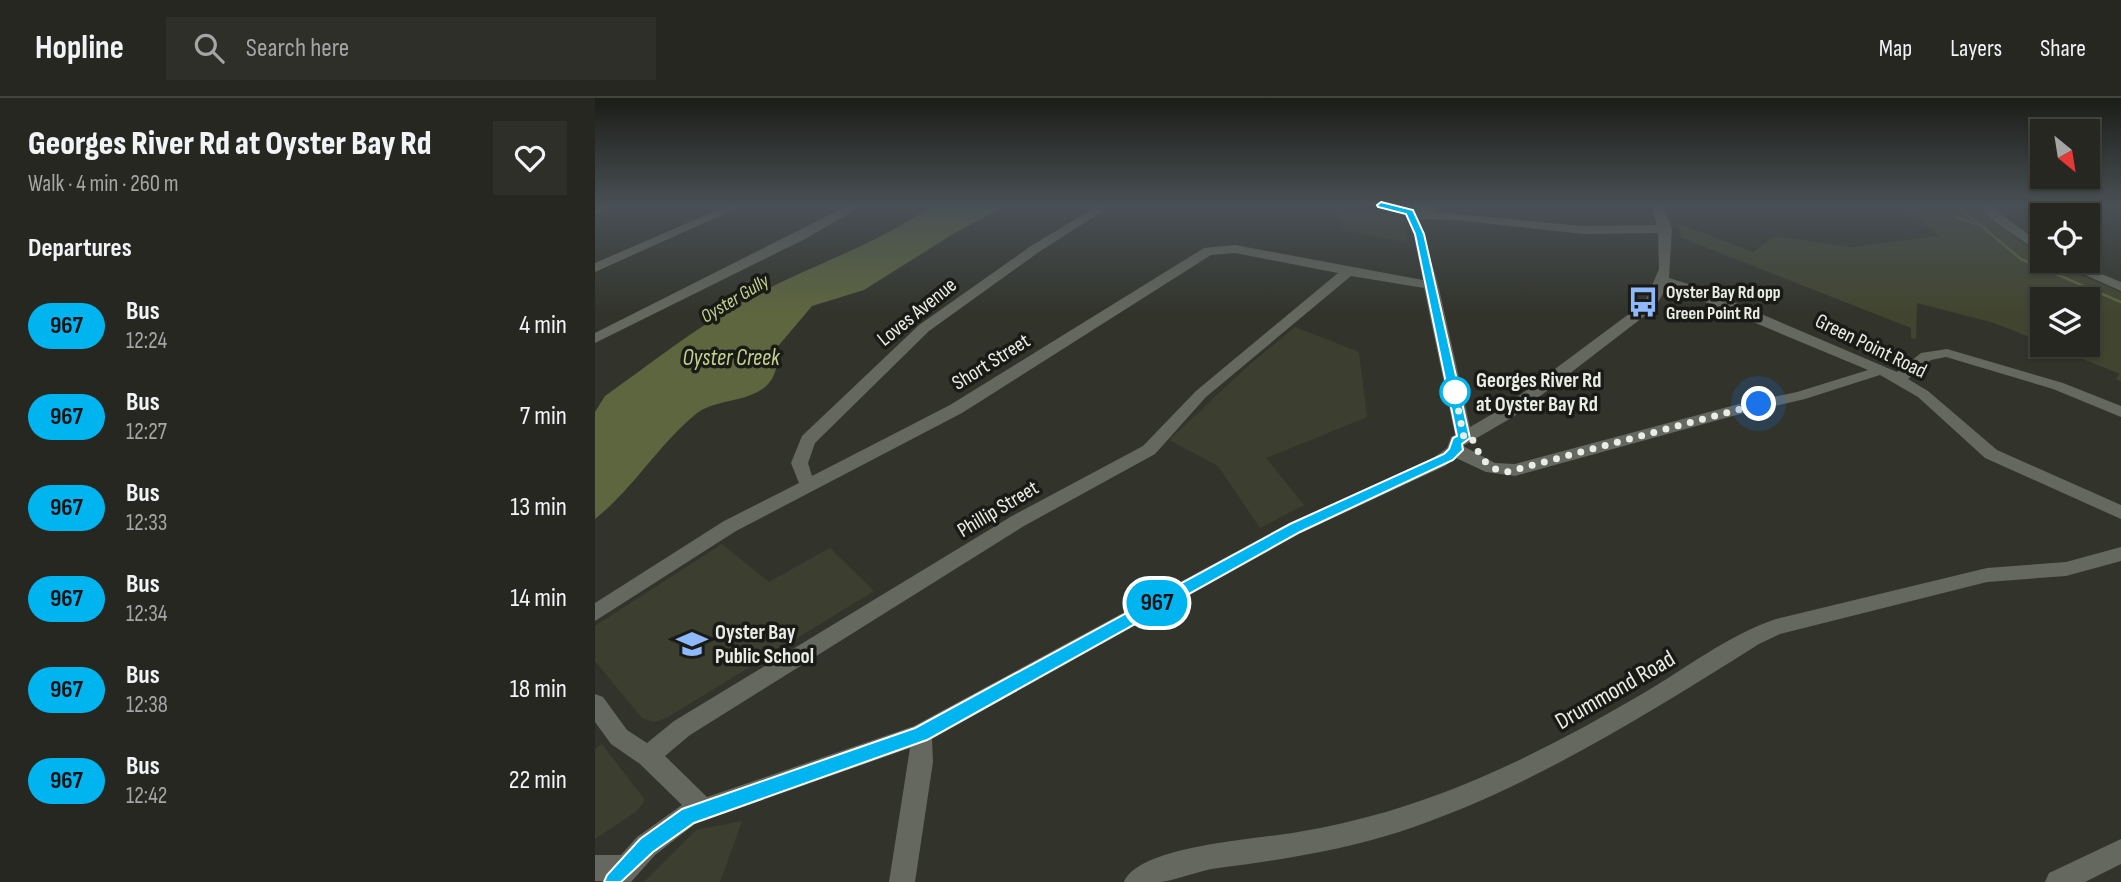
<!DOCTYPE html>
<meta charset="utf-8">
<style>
:root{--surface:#262720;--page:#2e2f29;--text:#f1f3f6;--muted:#a4a5a5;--line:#42443e}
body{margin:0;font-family:"Sofia Sans Condensed",sans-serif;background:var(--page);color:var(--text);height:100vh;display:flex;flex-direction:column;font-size:26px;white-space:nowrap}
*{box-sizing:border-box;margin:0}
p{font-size:23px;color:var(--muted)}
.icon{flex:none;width:38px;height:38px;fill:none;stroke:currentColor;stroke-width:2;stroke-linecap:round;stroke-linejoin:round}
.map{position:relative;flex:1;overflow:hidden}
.panel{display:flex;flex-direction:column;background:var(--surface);width:595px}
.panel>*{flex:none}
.badge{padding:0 14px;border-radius:23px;font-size:24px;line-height:46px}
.needle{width:46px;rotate:150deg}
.buttons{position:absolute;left:1435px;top:21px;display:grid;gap:14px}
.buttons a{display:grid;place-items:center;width:70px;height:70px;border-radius:0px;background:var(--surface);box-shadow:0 2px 5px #0004,0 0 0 2px var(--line);font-size:35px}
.you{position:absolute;width:35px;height:35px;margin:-18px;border:5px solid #fff;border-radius:50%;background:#1a73e8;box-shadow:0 0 0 10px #1a73e833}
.map>.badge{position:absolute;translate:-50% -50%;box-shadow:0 0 0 4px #fff}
h2{padding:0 28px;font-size:26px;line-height:63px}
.round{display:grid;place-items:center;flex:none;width:74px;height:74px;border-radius:0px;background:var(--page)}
.summary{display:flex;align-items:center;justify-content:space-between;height:119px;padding:0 28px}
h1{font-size:33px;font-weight:800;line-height:52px}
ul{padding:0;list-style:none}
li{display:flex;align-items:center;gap:21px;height:91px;padding:0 28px}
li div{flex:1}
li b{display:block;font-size:26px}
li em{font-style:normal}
li .badge{min-width:77px;font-weight:700;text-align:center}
header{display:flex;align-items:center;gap:42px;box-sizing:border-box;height:98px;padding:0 35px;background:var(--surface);border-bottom:2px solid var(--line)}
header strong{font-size:33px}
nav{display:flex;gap:38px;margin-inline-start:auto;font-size:24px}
.search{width:490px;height:63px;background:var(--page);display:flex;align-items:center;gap:18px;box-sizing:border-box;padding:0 24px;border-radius:0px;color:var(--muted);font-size:26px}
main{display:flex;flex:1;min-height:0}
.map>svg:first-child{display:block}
</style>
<header>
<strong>Hopline</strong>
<div class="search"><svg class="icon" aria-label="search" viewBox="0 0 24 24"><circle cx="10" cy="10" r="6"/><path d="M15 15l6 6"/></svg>Search here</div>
<nav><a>Map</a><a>Layers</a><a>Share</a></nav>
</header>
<main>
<section class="panel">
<div class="summary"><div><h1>Georges River Rd at Oyster Bay Rd</h1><p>Walk · 4 min · 260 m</p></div><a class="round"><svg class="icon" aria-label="heart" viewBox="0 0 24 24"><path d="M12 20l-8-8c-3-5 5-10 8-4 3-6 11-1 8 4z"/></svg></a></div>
<h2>Departures</h2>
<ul>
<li><span class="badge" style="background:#00b5ef;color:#111">967</span><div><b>Bus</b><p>12:24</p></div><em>4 min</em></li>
<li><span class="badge" style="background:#00b5ef;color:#111">967</span><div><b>Bus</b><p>12:27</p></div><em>7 min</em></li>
<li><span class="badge" style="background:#00b5ef;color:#111">967</span><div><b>Bus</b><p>12:33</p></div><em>13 min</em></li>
<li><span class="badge" style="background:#00b5ef;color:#111">967</span><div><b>Bus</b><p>12:34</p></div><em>14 min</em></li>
<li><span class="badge" style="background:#00b5ef;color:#111">967</span><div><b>Bus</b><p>12:38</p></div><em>18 min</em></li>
<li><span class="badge" style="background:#00b5ef;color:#111">967</span><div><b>Bus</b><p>12:42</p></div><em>22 min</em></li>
</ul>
</section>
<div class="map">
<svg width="1526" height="784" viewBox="0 0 1526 784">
<rect width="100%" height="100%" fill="#32342b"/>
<path fill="#3c3f30" d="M 743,107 L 807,117 L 814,145 L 745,132 Z
M 700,229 L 764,254 L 772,319 L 671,360 L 709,407 L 665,430 L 623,368 L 574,342 L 653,268 Z
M 127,446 L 174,484 L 235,450 L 279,493 L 73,619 L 59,624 L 47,620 L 0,563 L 0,528 Z
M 7,646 L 50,702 L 42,713 L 0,741 L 0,651 Z
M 147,723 L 125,784 L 49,784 L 101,732 Z"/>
<path fill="#41452f" d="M 1307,107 L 1385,107 L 1388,115 L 1447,158 L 1447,163 L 1454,163 L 1526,194 L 1526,283 L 1521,281 L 1525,276 L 1453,247 L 1493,247 L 1493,201 L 1447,201 L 1447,244 L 1399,225 L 1322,205 L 1321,241 L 1316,240 L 1316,230 L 1087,140 L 1082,125 L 1158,154 L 1180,138 L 1254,149 L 1344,138 Z"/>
<path fill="#5e663f" d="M 338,107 L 412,107 L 358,136 L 269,192 L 217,208 L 179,253 C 178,260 183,268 180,274 C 169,307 123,298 101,316 C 63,347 38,391 0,421 L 0,314 L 10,298 C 61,262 110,222 166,194 C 223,165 286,144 338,107 Z"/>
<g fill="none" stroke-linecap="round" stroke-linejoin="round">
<path stroke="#5e663f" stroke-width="2.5" d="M 1361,107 L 1426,161 L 1526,204
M 1363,120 L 1381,126"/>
<path fill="#65685e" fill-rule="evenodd" d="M 4,107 L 20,107 L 0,116 L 0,108 Z
M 134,107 L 149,107 L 0,174 L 0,165 Z
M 254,107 L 268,107 L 212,140 L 0,245 L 0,235 Z
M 504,107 L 517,107 L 444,154 L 334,233 L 220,345 L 213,365 L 217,378 L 355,307 L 609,150 L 640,147 L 828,182 L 818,136 L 809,112 L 786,110 L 780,107 L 834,107 L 842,111 L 838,114 L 989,128 L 1062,127 L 1056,107 L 1068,107 L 1077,131 L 1074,180 L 1103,189 L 1302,274 L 1326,255 L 1352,251 L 1468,285 L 1526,308 L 1526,319 L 1458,291 L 1351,259 L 1336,262 L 1313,281 L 1333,293 L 1402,352 L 1526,407 L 1526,421 L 1390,360 L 1323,299 L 1285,277 L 1210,301 L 1145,316 L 920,378 L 891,374 L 861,360 L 850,368 L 706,435 L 337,641 L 338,664 L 320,784 L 294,784 L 315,650 L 100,726 L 60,757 L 36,784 L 0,783 L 0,757 L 26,757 L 42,739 L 87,707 L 45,666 L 16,646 L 0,624 L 0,596 L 8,599 L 32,632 L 52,645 L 79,623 L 417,418 L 548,348 L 601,293 L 743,175 L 640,155 L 616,157 L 367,315 L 141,433 L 0,523 L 0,505 L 129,423 L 204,385 L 196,365 L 207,338 L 324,227 L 436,148 ZM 824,121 L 861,122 L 989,136 L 1063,135 L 1064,171 L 1050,204 L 906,311 L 875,329 L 843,186 ZM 756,178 L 829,190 L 860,337 L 856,339 L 852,350 L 838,360 L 694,425 L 319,628 L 112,699 L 70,658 L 95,637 L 429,428 L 560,356 L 611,299 ZM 1072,188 L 1273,272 L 1202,294 L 1144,306 L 920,366 L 900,365 L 868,348 L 918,319 L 1060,210 Z
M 1386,107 L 1398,107 L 1404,115 L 1447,146 L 1447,156 L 1396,121 Z
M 1459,163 L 1475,163 L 1526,184 L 1526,193 Z
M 1526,449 L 1526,463 L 1471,478 L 1392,484 L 1185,536 L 1164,546 C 1049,618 934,691 804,734 C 745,753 684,762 623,770 C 603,773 585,781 566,784 C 555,784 541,784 529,784 C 544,747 666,741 703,734 C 733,729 762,722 791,714 C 882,687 965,644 1047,596 C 1090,571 1133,537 1181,521 L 1392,470 L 1471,464 Z
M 1526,741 L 1526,766 L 1490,784 L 1450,784 L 1454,775 Z"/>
</g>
<linearGradient id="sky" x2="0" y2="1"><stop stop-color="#1c1d18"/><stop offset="0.5" stop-color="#495055"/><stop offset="1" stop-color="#495055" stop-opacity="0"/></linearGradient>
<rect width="1526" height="216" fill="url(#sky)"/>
<path fill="#00b5ef" stroke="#fff" stroke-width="2" d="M 786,104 L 818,112 L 829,136 L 875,340 L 867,346 L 868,352 L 858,362 L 705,434 L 332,642 L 99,725 L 58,754 L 26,784 L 9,784 L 12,777 L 45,741 L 87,711 L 320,630 L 695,426 L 849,356 L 854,351 L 858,340 L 862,338 L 820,136 L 811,116 L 783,109 L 782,107 Z"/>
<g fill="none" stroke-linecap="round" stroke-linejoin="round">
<path stroke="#eaece6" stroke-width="7" stroke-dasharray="0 12.6" d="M 860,294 L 858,285 L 869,340 L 877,340 C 884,358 892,372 912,374 L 1164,306"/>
</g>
<defs>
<g id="bus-bare" transform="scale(2.415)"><path d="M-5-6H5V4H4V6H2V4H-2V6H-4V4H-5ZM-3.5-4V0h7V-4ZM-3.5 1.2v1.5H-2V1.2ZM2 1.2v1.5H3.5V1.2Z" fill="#8eb9fd" stroke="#1a1b17" stroke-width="2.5" paint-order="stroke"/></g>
<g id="school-bare" transform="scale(2.415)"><path d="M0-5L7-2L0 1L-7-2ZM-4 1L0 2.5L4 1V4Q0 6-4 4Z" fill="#8eb9fd" stroke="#1a1b17" stroke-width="2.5" paint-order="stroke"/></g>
</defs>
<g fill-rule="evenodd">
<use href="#bus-bare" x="1048" y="204"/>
<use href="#school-bare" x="97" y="546"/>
</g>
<circle fill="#fff" stroke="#00b5ef" stroke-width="3.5" cx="860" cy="294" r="14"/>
<g text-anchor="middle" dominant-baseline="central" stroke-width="7" stroke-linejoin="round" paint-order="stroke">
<g font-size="18" font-weight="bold" fill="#eaece6" stroke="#1a1b17" text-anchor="start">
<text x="1071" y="194">Oyster Bay Rd opp<tspan x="1071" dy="21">Green Point Rd</tspan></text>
</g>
<g font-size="19" font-style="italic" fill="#c5d390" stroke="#1a1b17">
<text transform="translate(140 201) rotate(-31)">Oyster Gully</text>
</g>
<g font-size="21" fill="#eaece6" stroke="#1a1b17">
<text transform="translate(322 214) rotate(-39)">Loves Avenue</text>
<text transform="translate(1276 248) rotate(26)">Green Point Road</text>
<text transform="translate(396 264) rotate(-32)">Short Street</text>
<text transform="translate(403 411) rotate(-31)">Phillip Street</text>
</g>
<g font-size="21" font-weight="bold" fill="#eaece6" stroke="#1a1b17" text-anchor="start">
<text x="881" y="282">Georges River Rd<tspan x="881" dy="24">at Oyster Bay Rd</tspan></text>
</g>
<g font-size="21" font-weight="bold" fill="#eaece6" stroke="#1a1b17" text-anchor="start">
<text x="120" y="534">Oyster Bay<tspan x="120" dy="24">Public School</tspan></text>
</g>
<g font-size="23" font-style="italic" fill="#c5d390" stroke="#1a1b17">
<text x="136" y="260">Oyster Creek</text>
</g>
<g font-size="24" fill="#eaece6" stroke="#1a1b17">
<text transform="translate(1020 592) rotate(-30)">Drummond Road</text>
</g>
</g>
</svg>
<div class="buttons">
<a><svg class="needle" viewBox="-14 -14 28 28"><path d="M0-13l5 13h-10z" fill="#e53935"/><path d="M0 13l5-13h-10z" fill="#a4a5a5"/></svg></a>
<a><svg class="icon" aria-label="locate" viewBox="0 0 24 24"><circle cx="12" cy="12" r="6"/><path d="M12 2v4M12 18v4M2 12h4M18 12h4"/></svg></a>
<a><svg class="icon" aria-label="layers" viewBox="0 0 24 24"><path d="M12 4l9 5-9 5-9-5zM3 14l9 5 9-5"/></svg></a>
</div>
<div class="you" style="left:1164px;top:306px"></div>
<b class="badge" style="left:562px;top:505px;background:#00b5ef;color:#111">967</b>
</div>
</main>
